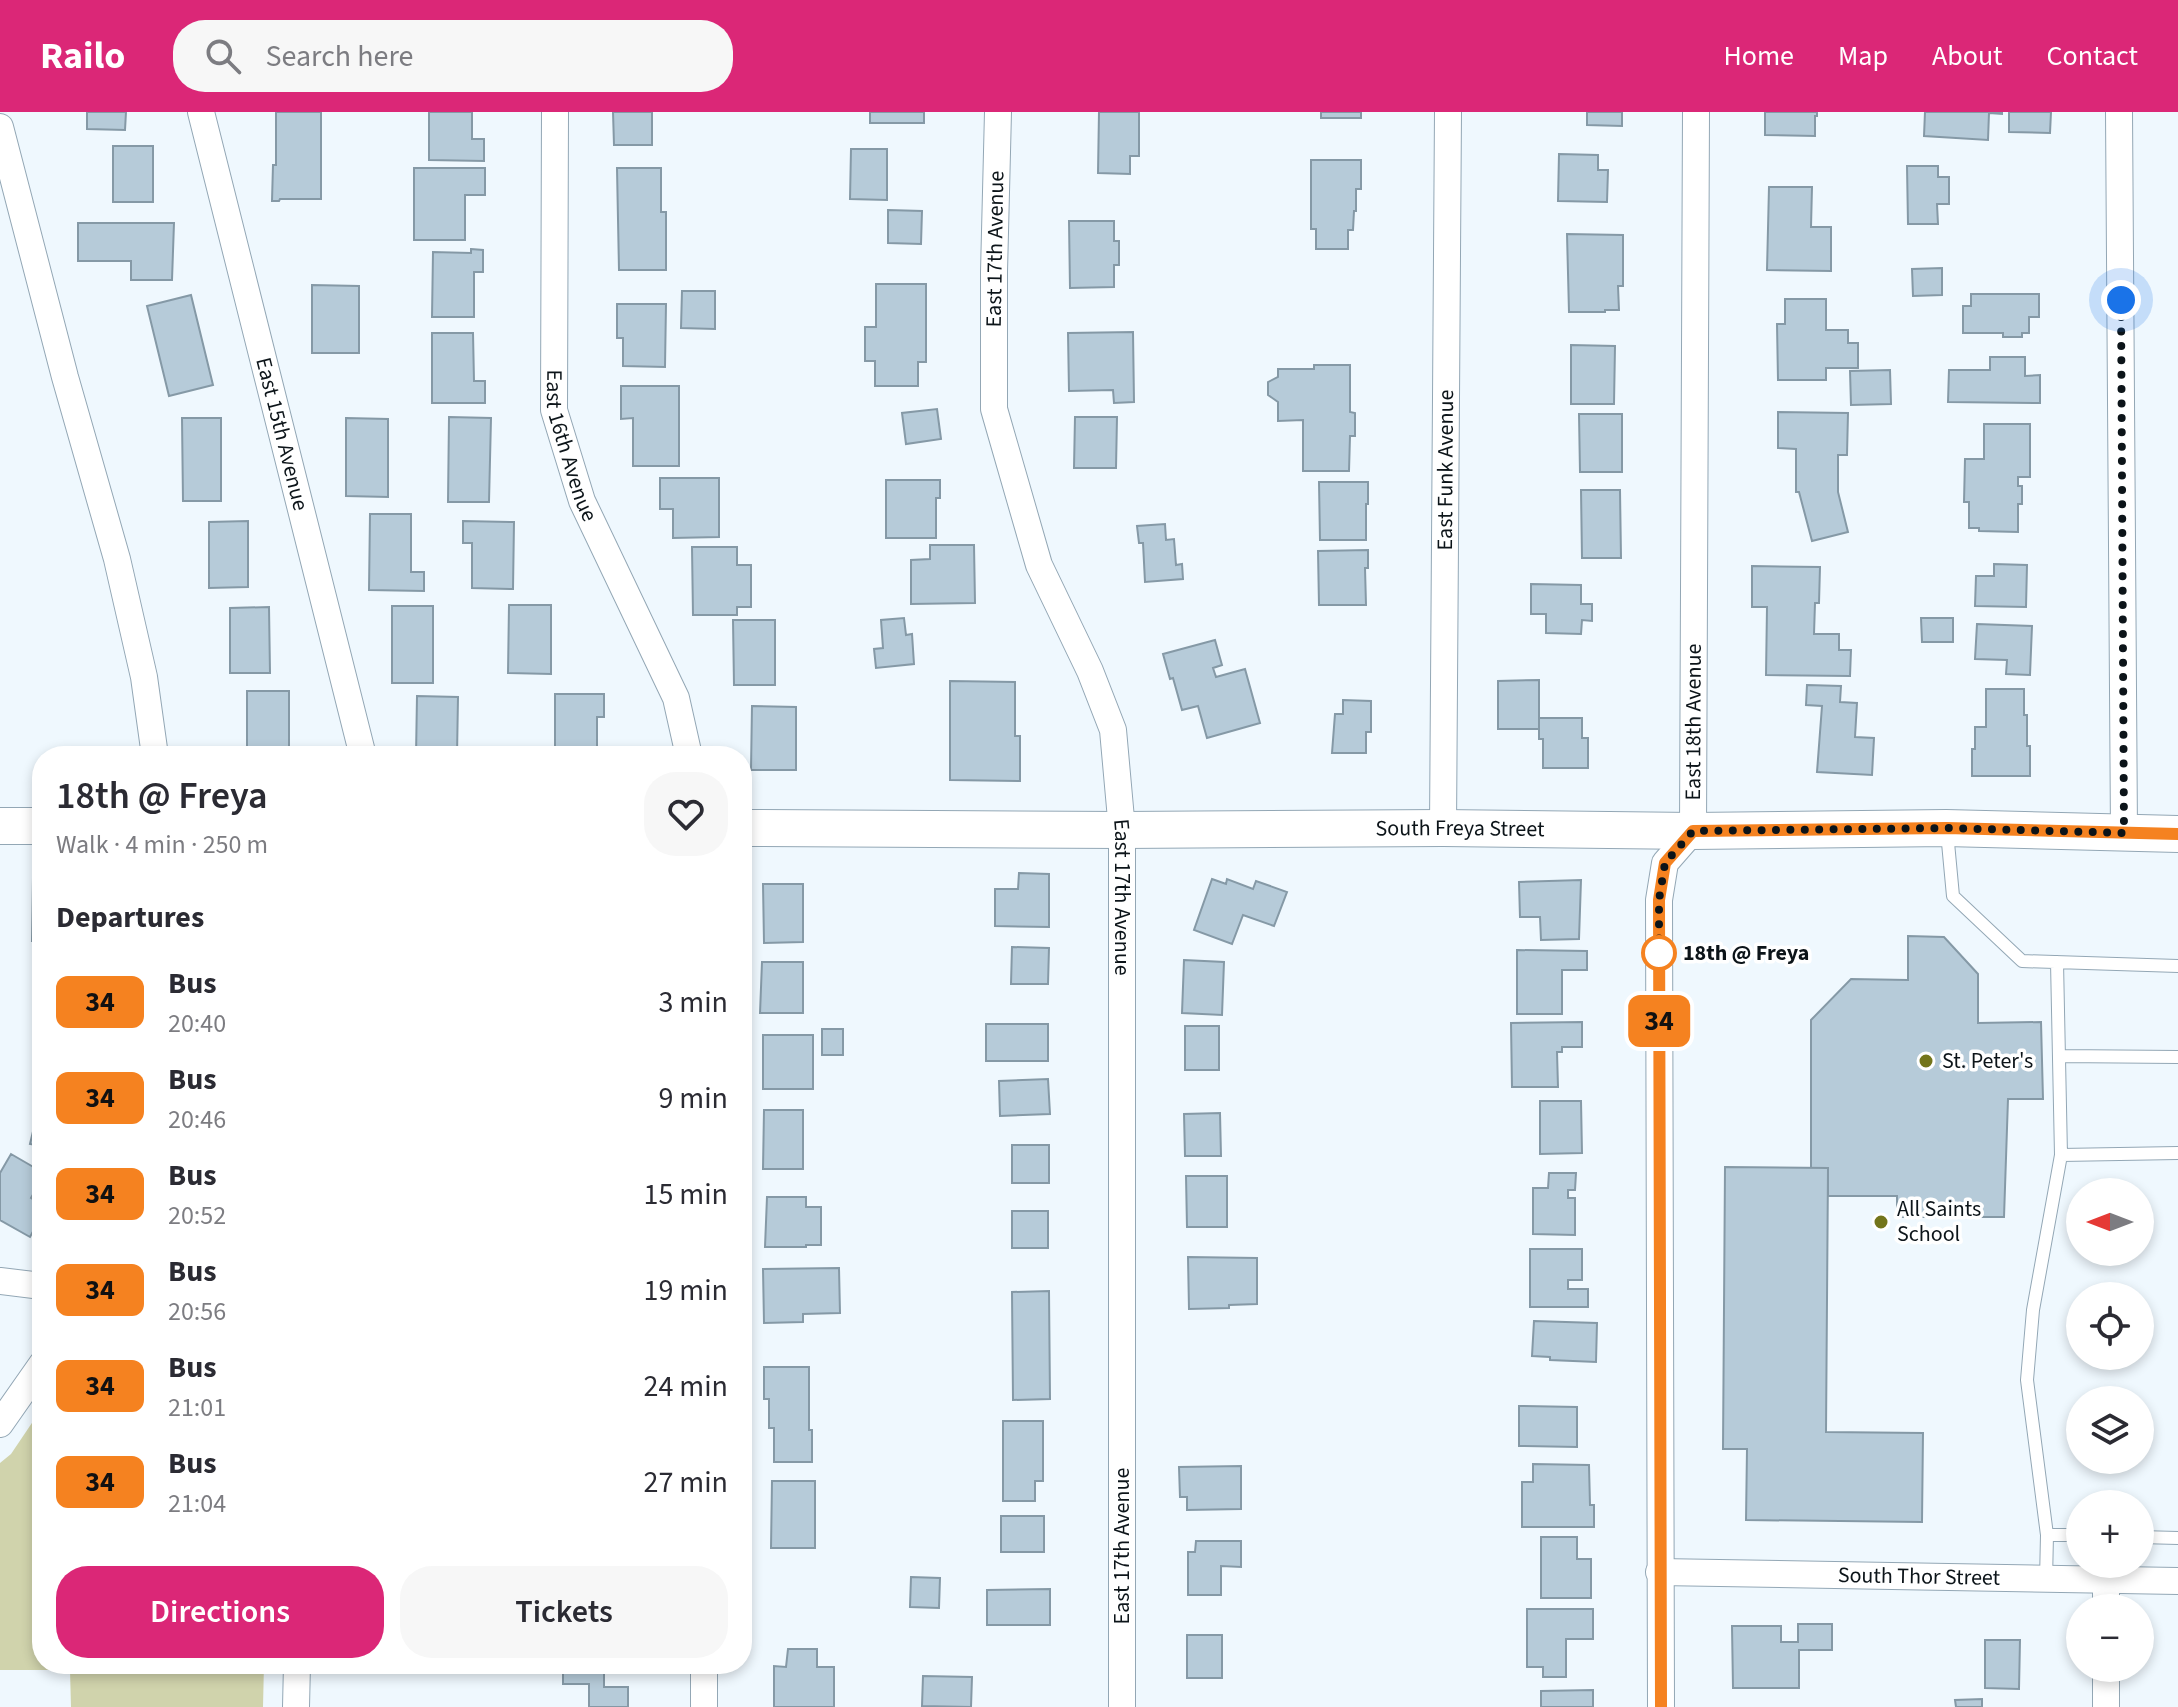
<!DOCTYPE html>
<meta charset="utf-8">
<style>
:root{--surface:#fff;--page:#f7f7f7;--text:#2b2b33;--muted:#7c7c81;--accent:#db2777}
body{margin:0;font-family:"Source Sans 3",sans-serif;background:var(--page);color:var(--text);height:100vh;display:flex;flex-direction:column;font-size:30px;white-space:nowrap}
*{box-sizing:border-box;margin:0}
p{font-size:26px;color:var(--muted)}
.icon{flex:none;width:44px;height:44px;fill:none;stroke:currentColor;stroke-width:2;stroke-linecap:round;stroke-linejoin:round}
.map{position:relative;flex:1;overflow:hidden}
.panel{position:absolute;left:32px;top:634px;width:720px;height:928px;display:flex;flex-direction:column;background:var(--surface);border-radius:32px;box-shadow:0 4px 12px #0003}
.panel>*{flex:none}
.badge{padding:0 16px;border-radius:12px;font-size:28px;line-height:52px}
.needle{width:52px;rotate:270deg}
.buttons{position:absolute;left:2066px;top:1066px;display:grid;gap:16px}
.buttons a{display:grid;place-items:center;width:88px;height:88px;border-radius:50%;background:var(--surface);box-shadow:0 4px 12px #0003;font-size:40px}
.you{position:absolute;width:40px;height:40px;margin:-20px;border:6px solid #fff;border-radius:50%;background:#1a73e8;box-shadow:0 0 0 12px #1a73e833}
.map>.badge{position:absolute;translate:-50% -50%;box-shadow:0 0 0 4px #fff}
h2{padding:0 24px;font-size:30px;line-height:72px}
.round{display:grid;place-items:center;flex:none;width:84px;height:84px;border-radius:32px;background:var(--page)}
.overview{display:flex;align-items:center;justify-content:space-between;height:136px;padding:0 24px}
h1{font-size:38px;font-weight:600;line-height:60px}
.action{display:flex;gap:16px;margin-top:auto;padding:16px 24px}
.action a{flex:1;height:92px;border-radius:32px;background:var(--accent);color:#fff;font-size:32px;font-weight:600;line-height:92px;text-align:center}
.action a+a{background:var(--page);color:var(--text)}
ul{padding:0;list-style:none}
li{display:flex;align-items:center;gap:24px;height:96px;padding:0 24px}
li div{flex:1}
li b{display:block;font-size:30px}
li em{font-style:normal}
li .badge{min-width:88px;font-weight:700;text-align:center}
header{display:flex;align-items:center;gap:48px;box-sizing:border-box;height:112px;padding:0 40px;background:var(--accent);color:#fff}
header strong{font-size:38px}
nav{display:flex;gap:44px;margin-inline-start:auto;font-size:28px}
.search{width:560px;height:72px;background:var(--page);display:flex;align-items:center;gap:20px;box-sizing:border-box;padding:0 28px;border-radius:32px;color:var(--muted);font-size:30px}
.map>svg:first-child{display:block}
</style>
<header>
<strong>Railo</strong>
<div class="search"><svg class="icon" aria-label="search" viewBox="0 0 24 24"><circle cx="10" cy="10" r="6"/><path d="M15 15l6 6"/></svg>Search here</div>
<nav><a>Home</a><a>Map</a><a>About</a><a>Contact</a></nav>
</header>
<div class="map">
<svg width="2178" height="1595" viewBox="0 0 2178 1595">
<rect width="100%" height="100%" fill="#eff8fe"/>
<path fill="#d0d3ac" d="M 42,1296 L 42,1552 L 264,1552 L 263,1595 L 71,1595 L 70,1558 L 0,1558 L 0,1351 L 11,1342 Z"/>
<path fill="#b6cbd9" stroke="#8599a6" stroke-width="2" d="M 87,0 L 126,0 L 125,18 L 87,17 Z
M 276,0 L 321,0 L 321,87 L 280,87 L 279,89 L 272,89 L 273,53 L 276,53 Z
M 429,0 L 472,0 L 472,27 L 484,27 L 484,49 L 429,48 Z
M 613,0 L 652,0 L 652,33 L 614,33 Z
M 870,0 L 924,0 L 924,11 L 870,11 Z
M 1099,0 L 1139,0 L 1139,44 L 1130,44 L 1130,62 L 1098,61 Z
M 1321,0 L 1361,0 L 1361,6 L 1321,6 Z
M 1587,0 L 1622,0 L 1622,14 L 1587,13 Z
M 1765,0 L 1817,0 L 1817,4 L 1815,4 L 1815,24 L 1765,23 Z
M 1925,0 L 2002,0 L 2002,2 L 1989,1 L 1988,28 L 1924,24 Z
M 2009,0 L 2051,0 L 2050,21 L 2009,20 Z
M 113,34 L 153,34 L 153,90 L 113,90 Z
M 851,37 L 887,37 L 887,88 L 850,87 Z
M 1559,42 L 1598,43 L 1598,58 L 1608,58 L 1607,90 L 1558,89 Z
M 1311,48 L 1361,48 L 1361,77 L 1356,77 L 1356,99 L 1354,99 L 1353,118 L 1348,118 L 1348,137 L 1316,137 L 1316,117 L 1311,117 Z
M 1907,54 L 1938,54 L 1938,65 L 1949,65 L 1949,92 L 1937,92 L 1938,112 L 1908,112 Z
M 414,56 L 485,56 L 485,83 L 465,83 L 465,128 L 414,128 Z
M 617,56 L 661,56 L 661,100 L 666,100 L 666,158 L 619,158 Z
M 1769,75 L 1812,75 L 1811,115 L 1831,115 L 1831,159 L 1767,158 Z
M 888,98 L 922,99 L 921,132 L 888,131 Z
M 1069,109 L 1114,109 L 1114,129 L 1119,129 L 1119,153 L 1114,153 L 1114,175 L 1070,176 Z
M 78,111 L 174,111 L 172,168 L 131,168 L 131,149 L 78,149 Z
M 1567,122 L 1623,123 L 1623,174 L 1618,174 L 1619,198 L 1605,198 L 1605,200 L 1569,200 Z
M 471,137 L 483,138 L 483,160 L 474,160 L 474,205 L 432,205 L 433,140 L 471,141 Z
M 1942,156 L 1942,183 L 1913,184 L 1912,157 Z
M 876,172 L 926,172 L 926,250 L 918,250 L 918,274 L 875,274 L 875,249 L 865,249 L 865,215 L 876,215 Z
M 312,173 L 359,174 L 359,241 L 312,241 Z
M 682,179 L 715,179 L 715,217 L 681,216 Z
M 1971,182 L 2039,182 L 2039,205 L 2029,205 L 2029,221 L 2022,221 L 2022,225 L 2003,225 L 2003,221 L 1963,221 L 1963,194 L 1971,194 Z
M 191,183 L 213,273 L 169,284 L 147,194 Z
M 1785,187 L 1826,187 L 1826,218 L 1848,218 L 1848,231 L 1858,231 L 1858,256 L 1826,256 L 1826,268 L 1778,268 L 1777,212 L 1785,212 Z
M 617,192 L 666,192 L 665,255 L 623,254 L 623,226 L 617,226 Z
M 1133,220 L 1134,290 L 1114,291 L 1113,278 L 1069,279 L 1068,221 Z
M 432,221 L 473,221 L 474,269 L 485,269 L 485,291 L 432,291 Z
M 1571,233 L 1615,234 L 1614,292 L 1571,292 Z
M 1990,245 L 2025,245 L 2025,264 L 2040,263 L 2040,291 L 1948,290 L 1949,258 L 1990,258 Z
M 1314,253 L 1350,253 L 1350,300 L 1355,301 L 1355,324 L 1350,324 L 1349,359 L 1303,359 L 1303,308 L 1278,309 L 1278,290 L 1268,283 L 1268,270 L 1278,265 L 1278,257 L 1314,257 Z
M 1890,258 L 1891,292 L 1851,293 L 1850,259 Z
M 621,274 L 679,274 L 679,354 L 633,354 L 633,306 L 621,307 Z
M 937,297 L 941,327 L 906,332 L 902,301 Z
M 1778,300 L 1848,301 L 1847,343 L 1838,343 L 1838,380 L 1848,420 L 1812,429 L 1799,380 L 1796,380 L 1796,337 L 1778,336 Z
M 1579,302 L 1622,302 L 1622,360 L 1580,360 Z
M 449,305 L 491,306 L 489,390 L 448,390 Z
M 1075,305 L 1117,305 L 1116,356 L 1074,356 Z
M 182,306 L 221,306 L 221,389 L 183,389 Z
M 346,306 L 388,307 L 388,385 L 346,384 Z
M 1984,312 L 2030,312 L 2030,365 L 2018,365 L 2018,374 L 2022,374 L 2022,392 L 2018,392 L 2018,420 L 1979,419 L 1979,416 L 1969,416 L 1969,390 L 1964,390 L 1965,347 L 1984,347 Z
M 660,366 L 719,366 L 719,425 L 673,426 L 673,397 L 660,397 Z
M 886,368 L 940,368 L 940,386 L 936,386 L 936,426 L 886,426 Z
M 1319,370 L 1368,370 L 1368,392 L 1366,392 L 1366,428 L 1320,428 Z
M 1581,378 L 1620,378 L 1621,446 L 1582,446 Z
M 370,402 L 411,402 L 411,460 L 424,460 L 424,479 L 369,478 Z
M 248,409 L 248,475 L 209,476 L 209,410 Z
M 463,409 L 514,410 L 513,477 L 472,476 L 472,431 L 463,431 Z
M 1165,412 L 1166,428 L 1174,427 L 1176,453 L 1182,452 L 1183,467 L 1145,470 L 1143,431 L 1139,431 L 1137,414 Z
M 930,433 L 974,433 L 975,491 L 911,492 L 911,448 L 930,447 Z
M 692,435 L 737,435 L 737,453 L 751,453 L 751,495 L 737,495 L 737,503 L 693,503 Z
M 1368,438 L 1368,456 L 1365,456 L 1366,493 L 1319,493 L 1318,439 Z
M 1994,452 L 2027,453 L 2026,495 L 1975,494 L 1976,464 L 1994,464 Z
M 1752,454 L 1820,455 L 1819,491 L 1815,491 L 1814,522 L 1839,522 L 1839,538 L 1851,538 L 1850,564 L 1766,563 L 1767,495 L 1752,495 Z
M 1531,472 L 1581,473 L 1581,492 L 1592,492 L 1592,509 L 1582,508 L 1581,522 L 1546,521 L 1546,502 L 1531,502 Z
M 509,493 L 551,493 L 551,562 L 508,561 Z
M 392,494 L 433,494 L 433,571 L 392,571 Z
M 269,495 L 270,561 L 230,561 L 230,496 Z
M 904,506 L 906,523 L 912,522 L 914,552 L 876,556 L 874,537 L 883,536 L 881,508 Z
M 1921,506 L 1953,506 L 1953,530 L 1922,530 Z
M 733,508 L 775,508 L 775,573 L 734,573 Z
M 1977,512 L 2032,514 L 2030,563 L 2006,562 L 2007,548 L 1975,547 Z
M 1215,528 L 1222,553 L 1213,556 L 1216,565 L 1245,557 L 1260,611 L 1207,626 L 1198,594 L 1182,598 L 1173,566 L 1170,567 L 1163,542 Z
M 1539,568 L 1539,617 L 1498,617 L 1498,569 Z
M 950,569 L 1015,570 L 1015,624 L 1020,624 L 1020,669 L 950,668 Z
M 1807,573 L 1841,574 L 1840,590 L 1857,591 L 1855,625 L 1874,626 L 1872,663 L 1817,660 L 1822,594 L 1806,593 Z
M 1986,577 L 2024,577 L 2024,603 L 2027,603 L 2027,634 L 2030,634 L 2030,664 L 1972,664 L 1972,637 L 1975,637 L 1975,615 L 1986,615 Z
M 247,579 L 289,579 L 289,644 L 247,644 Z
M 555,582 L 604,582 L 604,605 L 597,605 L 597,644 L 555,644 Z
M 417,584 L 458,585 L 457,644 L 416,644 Z
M 1343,588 L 1371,589 L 1371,620 L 1366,620 L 1366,641 L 1332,641 L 1335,602 L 1343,602 Z
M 752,594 L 796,595 L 796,658 L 751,658 Z
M 1539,606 L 1582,606 L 1582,626 L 1588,626 L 1588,656 L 1543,656 L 1543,627 L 1539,627 Z
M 1019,761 L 1049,762 L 1049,815 L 995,814 L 995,777 L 1018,777 Z
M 33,766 L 42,766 L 42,829 L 32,829 Z
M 1212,767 L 1226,772 L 1227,767 L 1253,777 L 1256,769 L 1287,780 L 1274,814 L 1243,803 L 1232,832 L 1194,818 Z
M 1581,768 L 1579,827 L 1541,828 L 1540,805 L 1520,805 L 1519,770 Z
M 763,772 L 803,772 L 803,830 L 764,831 Z
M 1908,824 L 1944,825 L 1978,862 L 1978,911 L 2041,910 L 2043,987 L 2008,987 L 2004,1105 L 1897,1105 L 1897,1084 L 1828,1084 L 1828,1056 L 1811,1056 L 1811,908 L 1851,867 L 1908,868 Z
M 1012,835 L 1049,836 L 1048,872 L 1011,872 Z
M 1517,838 L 1587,839 L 1587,858 L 1562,858 L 1562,902 L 1517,902 Z
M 1184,848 L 1224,850 L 1222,903 L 1182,901 Z
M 762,850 L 803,850 L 803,901 L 760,901 Z
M 1582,910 L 1582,935 L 1562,935 L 1562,940 L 1557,940 L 1558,975 L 1512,975 L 1511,911 Z
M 986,912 L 1048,912 L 1048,949 L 986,949 Z
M 1185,914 L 1219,914 L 1219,958 L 1185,958 Z
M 822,917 L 843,917 L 843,943 L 822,943 Z
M 763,923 L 813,923 L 813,977 L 763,977 Z
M 1048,967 L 1050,1002 L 1000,1004 L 999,969 Z
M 42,982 L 42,1034 L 30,1032 Z
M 1540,989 L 1581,989 L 1582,1041 L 1540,1042 Z
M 764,998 L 803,998 L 803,1057 L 763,1057 Z
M 1220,1001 L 1221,1044 L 1185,1044 L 1184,1002 Z
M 1012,1033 L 1049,1033 L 1049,1071 L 1012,1071 Z
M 11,1042 L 42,1060 L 42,1067 L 31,1086 L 42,1093 L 42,1103 L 30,1125 L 0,1108 L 0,1061 Z
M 1725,1055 L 1828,1056 L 1826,1320 L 1923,1321 L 1922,1410 L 1746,1408 L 1747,1337 L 1723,1337 Z
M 1549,1061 L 1576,1061 L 1575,1078 L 1568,1078 L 1568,1086 L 1575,1086 L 1575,1123 L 1533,1122 L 1533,1076 L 1548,1076 Z
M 1186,1064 L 1227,1064 L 1227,1115 L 1187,1115 Z
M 767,1085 L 806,1085 L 806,1095 L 821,1095 L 821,1133 L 806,1133 L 806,1135 L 765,1135 Z
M 1012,1099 L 1048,1099 L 1048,1136 L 1012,1136 Z
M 1530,1137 L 1582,1137 L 1582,1168 L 1568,1168 L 1568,1177 L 1588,1177 L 1588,1195 L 1530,1195 Z
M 1188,1145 L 1257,1146 L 1257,1192 L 1229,1193 L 1229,1196 L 1189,1197 Z
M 839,1156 L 840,1201 L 803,1202 L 803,1210 L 764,1211 L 763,1157 Z
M 1049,1179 L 1050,1287 L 1013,1288 L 1012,1180 Z
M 1534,1209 L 1597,1211 L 1596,1250 L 1550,1248 L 1550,1245 L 1532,1244 Z
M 764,1255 L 809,1255 L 809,1318 L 812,1318 L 812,1350 L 774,1350 L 774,1316 L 769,1316 L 769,1287 L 764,1287 Z
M 1519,1294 L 1577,1295 L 1577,1335 L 1519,1334 Z
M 1003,1309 L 1043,1309 L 1043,1369 L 1035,1369 L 1035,1389 L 1003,1389 Z
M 1533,1352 L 1589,1353 L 1590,1393 L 1594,1393 L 1594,1415 L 1522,1415 L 1522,1370 L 1533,1370 Z
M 1241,1354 L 1241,1397 L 1187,1398 L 1187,1385 L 1180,1385 L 1179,1355 Z
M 772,1369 L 815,1369 L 815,1436 L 771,1436 Z
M 1001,1404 L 1044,1404 L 1044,1440 L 1001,1440 Z
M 1541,1425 L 1577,1425 L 1577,1447 L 1591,1447 L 1591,1486 L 1541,1486 Z
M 1196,1429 L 1241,1429 L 1241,1455 L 1221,1454 L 1221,1483 L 1188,1483 L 1188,1440 L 1195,1440 Z
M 911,1465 L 940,1466 L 939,1496 L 910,1495 Z
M 1050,1477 L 1050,1513 L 987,1513 L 987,1478 Z
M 1527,1497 L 1593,1497 L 1593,1527 L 1566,1527 L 1566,1565 L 1543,1565 L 1543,1555 L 1527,1555 Z
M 1798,1512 L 1832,1512 L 1832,1538 L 1799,1538 L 1799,1576 L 1733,1576 L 1732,1514 L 1781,1514 L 1781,1530 L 1798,1530 Z
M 1187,1523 L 1222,1523 L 1222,1566 L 1187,1566 Z
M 1985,1528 L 2020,1528 L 2019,1577 L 1985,1576 Z
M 788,1537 L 817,1537 L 817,1555 L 834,1555 L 834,1595 L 774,1595 L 774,1554 L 786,1555 Z
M 563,1552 L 604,1552 L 604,1575 L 628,1575 L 628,1595 L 589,1595 L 589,1572 L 563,1572 Z
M 923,1564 L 972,1565 L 971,1595 L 922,1594 Z
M 1593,1578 L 1593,1595 L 1541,1595 L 1541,1579 Z
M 1982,1587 L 1982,1595 L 1956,1595 L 1955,1588 Z"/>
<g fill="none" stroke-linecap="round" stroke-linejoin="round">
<g stroke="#93a7b5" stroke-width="14">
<path id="service" d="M 1947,720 L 1953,784 L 2022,849 L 2178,854
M 2057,850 L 2061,1043 L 2178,1041
M 2059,944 L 2178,945
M 2047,1423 L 2080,1423
M 2140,1425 L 2178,1426
M 2046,1468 L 2047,1423 L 2027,1268 L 2033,1198 L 2061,1043"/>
</g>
<g stroke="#93a7b5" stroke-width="28">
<g id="minor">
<path id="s1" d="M 201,0 L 363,644"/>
<path id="s2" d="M 555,0 L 554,298 L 582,389 L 676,586 L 689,644"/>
<path id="s3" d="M 998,0 L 994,160 L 994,297 L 1039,453 L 1090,559 L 1113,618 L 1122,718 L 1122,1595"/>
<path d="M 2119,0 L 2124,721"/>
<path d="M 0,15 L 65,265 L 117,447 L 144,565 L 155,644"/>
<path id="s4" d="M 1443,716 L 1448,0"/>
<path d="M 0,1169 L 42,1174"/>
<path d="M 0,1312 L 42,1252"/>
<path id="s5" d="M 1659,1460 L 2178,1469"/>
<path d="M 2106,1469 L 2106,1496"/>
<path d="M 2106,1556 L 2106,1595"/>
<path d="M 296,1595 L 297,1552"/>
<path d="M 704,1595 L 704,1552"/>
<path id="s6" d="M 1661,1595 L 1659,788 L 1665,751 L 1693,719 L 1696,0"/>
</g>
</g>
<g stroke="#93a7b5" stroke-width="38">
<g id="secondary">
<path d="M 0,714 L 42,714"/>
<path id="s7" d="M 742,716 L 1122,718 L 1443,716 L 1693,719 L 1946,716 L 2178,722"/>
</g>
</g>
<use href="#service" stroke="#fff" stroke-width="12"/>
<use href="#minor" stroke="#fff" stroke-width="26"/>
<use href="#secondary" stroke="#fff" stroke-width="36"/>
</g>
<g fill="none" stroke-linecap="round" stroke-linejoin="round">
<g stroke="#fff" stroke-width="18">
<path id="line" d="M 1661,1595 L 1659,788 L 1665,751 L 1693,719 L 1946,716 L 2178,722"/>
</g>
<use href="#line" stroke="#f58220" stroke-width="12"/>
<path stroke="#0c1419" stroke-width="8" stroke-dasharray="0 14.4" d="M 1659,841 L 1659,788 L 1665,751 L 1693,719 L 1946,716 L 2124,721 L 2121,188"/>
</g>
<circle fill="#fff" stroke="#f58220" stroke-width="4" cx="1659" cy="841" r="16"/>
<g fill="#73751b" stroke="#fff" stroke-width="3">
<circle cx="1926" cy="949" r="8"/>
<circle cx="1881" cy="1110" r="8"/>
</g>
<g text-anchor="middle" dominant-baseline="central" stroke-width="7" stroke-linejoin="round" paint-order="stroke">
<g font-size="22" fill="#0c1419" stroke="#fff">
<text transform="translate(995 137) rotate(-89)">East 17th Avenue</text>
<text stroke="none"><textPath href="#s1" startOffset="332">East 15th Avenue</textPath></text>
<text stroke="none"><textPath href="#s2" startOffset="336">East 16th Avenue</textPath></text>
<text stroke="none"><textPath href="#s4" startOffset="358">East Funk Avenue</textPath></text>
<text stroke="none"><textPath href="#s6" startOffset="996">East 18th Avenue</textPath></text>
<text stroke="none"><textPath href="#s7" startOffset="718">South Freya Street</textPath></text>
<text stroke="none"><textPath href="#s3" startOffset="808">East 17th Avenue</textPath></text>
<text transform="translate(1122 1434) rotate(-90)">East 17th Avenue</text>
<text stroke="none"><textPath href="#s5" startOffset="260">South Thor Street</textPath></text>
</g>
<g font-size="22" font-weight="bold" fill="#0c1419" stroke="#fff" text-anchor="start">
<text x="1683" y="841">18th @ Freya</text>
</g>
<g font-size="22" fill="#0c1419" stroke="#fff" text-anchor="start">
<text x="1942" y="949">St. Peter's</text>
<text x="1897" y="1097">All Saints<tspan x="1897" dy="25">School</tspan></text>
</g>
</g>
</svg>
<div class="buttons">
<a><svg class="needle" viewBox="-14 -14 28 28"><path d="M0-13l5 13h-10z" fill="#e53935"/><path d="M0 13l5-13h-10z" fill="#7c7c81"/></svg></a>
<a><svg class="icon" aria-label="locate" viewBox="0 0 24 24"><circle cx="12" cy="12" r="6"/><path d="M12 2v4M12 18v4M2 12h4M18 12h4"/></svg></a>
<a><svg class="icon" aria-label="layers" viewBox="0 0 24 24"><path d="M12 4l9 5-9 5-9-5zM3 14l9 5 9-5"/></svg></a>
<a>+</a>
<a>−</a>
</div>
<div class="you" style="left:2121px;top:188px"></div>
<b class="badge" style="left:1659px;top:909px;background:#f58220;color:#111">34</b>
<section class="panel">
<div class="overview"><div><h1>18th @ Freya</h1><p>Walk · 4 min · 250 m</p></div><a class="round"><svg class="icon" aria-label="heart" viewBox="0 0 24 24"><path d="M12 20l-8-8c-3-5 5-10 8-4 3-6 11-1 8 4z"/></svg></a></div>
<h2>Departures</h2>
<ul>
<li><span class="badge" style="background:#f58220;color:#111">34</span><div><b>Bus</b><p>20:40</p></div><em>3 min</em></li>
<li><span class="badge" style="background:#f58220;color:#111">34</span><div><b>Bus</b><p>20:46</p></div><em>9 min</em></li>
<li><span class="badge" style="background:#f58220;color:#111">34</span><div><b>Bus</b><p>20:52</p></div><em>15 min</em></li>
<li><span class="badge" style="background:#f58220;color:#111">34</span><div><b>Bus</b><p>20:56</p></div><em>19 min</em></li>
<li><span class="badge" style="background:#f58220;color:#111">34</span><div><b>Bus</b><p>21:01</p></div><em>24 min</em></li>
<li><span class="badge" style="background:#f58220;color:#111">34</span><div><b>Bus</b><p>21:04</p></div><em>27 min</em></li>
</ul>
<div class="action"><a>Directions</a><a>Tickets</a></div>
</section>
</div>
